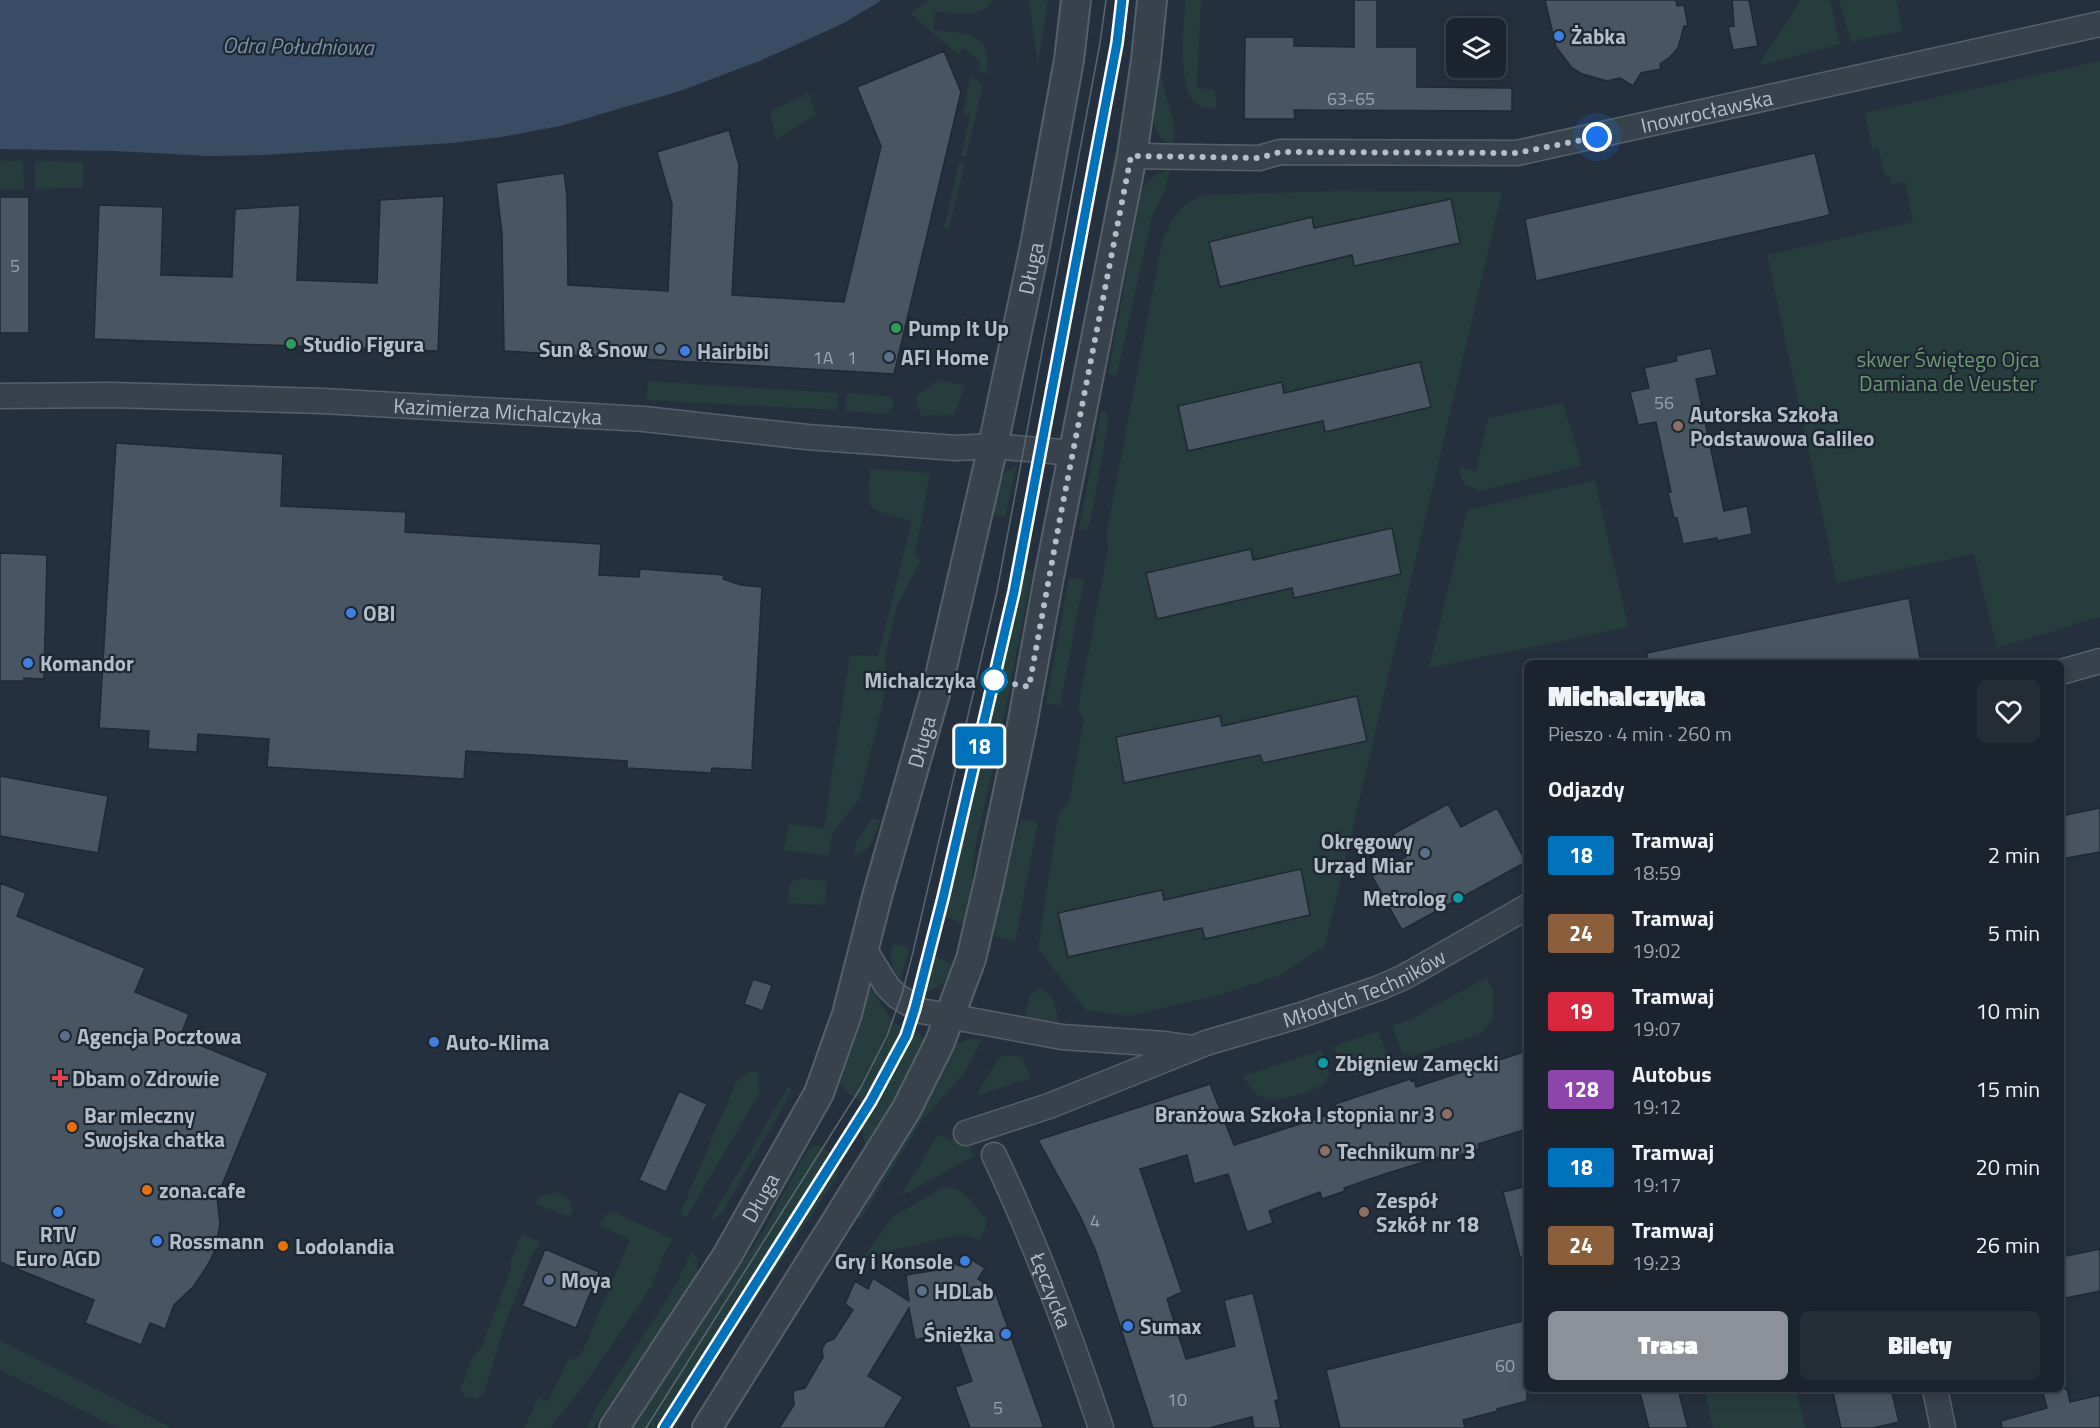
<!DOCTYPE html>
<html lang="pl">
<meta charset="utf-8">
<style>
:root{--surface:#1b242e;--page:#242c36;--text:#f1f3f6;--muted:#a0a4aa;--line:#39414a;--accent:#8c9099}
body{margin:0;font-family:"Titillium Web",sans-serif;background:var(--page);color:var(--text);height:100vh;display:flex;flex-direction:column;font-size:22px;white-space:nowrap}
*{box-sizing:border-box;margin:0}
p{font-size:20px;color:var(--muted)}
.icon{flex:none;width:33px;height:33px;fill:none;stroke:currentColor;stroke-width:2;stroke-linecap:round;stroke-linejoin:round}
.map{position:relative;flex:1;overflow:hidden}
.side{position:absolute;left:1524px;top:660px;width:540px;height:732px;display:flex;flex-direction:column;background:var(--surface);border-radius:9px;box-shadow:0 3px 15px #0003,0 0 0 2px var(--line)}
.side>*{flex:none}
.badge{padding:0 12px;border-radius:4px;font-size:21px;line-height:39px}
.fabs{position:absolute;left:1446px;top:18px;display:grid;gap:12px}
.fabs a{display:grid;place-items:center;width:60px;height:60px;border-radius:9px;background:var(--surface);box-shadow:0 3px 15px #0003,0 0 0 2px var(--line);font-size:30px}
.you{position:absolute;width:30px;height:30px;margin:-15px;border:4px solid #fff;border-radius:50%;background:#1a73e8;box-shadow:0 0 0 9px #1a73e833}
.map>.badge{position:absolute;translate:-50% -50%;box-shadow:0 0 0 3px #fff}
h2{padding:0 24px;font-size:22px;line-height:54px}
.round{display:grid;place-items:center;flex:none;width:63px;height:63px;border-radius:9px;background:var(--page)}
.headline{display:flex;align-items:center;justify-content:space-between;height:102px;padding:0 24px}
h1{font-size:28px;font-weight:800;line-height:45px}
.primary-button{display:flex;gap:12px;margin-top:auto;padding:12px 24px}
.primary-button a{flex:1;height:69px;border-radius:9px;background:var(--accent);color:#fff;font-size:24px;font-weight:800;line-height:69px;text-align:center}
.primary-button a+a{background:var(--page);color:var(--text)}
ul{padding:0;list-style:none}
li{display:flex;align-items:center;gap:18px;height:78px;padding:0 24px}
li div{flex:1}
li b{display:block;font-size:22px}
li em{font-style:normal}
li .badge{min-width:66px;font-weight:700;text-align:center}
.map>svg:first-child{display:block}
</style>
<div class="map">
<svg width="2100" height="1428" viewBox="0 0 2100 1428">
<rect width="100%" height="100%" fill="#24303d"/>
<path fill="#263d3e" d="M 928,0 L 993,0 C 979,21 956,12 935,12 L 934,30 C 967,34 995,31 985,75 L 977,68 L 981,63 L 963,48 L 958,54 L 910,13 Z
M 1029,0 L 1048,0 L 1038,66 Z
M 1185,0 L 1201,0 L 1197,88 L 1215,90 L 1217,109 C 1211,108 1204,109 1199,106 C 1175,92 1185,24 1185,0 Z
M 1801,0 L 1830,0 L 1840,44 L 1758,66 Z
M 1839,0 L 1896,0 L 1902,31 L 1851,42 Z
M 2100,61 L 2100,617 L 1997,648 L 1974,554 L 1837,583 L 1767,255 L 1913,222 L 1905,182 L 1891,184 L 1890,176 L 1885,176 L 1878,148 L 1872,149 L 1865,113 Z
M 1161,65 C 1162,73 1162,81 1164,89 C 1170,111 1177,121 1174,145 C 1140,136 1157,90 1161,65 Z
M 971,75 L 983,85 L 966,157 L 961,156 L 970,115 L 963,113 Z
M 1129,75 L 1132,81 L 1080,368 L 1081,340 Z
M 809,93 L 816,115 L 776,139 L 770,111 Z
M 0,160 L 23,161 L 24,189 L 0,189 Z
M 35,161 L 83,162 L 83,188 L 35,189 Z
M 959,163 L 965,164 L 949,228 L 944,227 Z
M 1170,170 L 1165,189 L 1152,217 L 1117,375 L 1108,374 L 1142,190 C 1148,179 1157,173 1170,170 Z
M 1338,191 L 1502,192 L 1325,946 L 1279,976 L 1219,995 L 1129,1016 L 1086,1010 L 1038,949 L 1058,816 L 1069,801 L 1084,720 L 1078,708 L 1108,549 L 1107,531 L 1162,242 C 1173,216 1176,209 1202,195 Z
M 937,380 L 965,385 L 954,415 L 922,416 C 907,385 926,397 937,380 Z
M 648,381 L 838,393 L 837,410 L 647,400 Z
M 847,393 L 888,396 L 893,400 L 893,405 L 887,414 L 846,411 Z
M 1563,403 L 1582,465 L 1481,491 L 1465,485 L 1461,479 L 1459,466 L 1476,471 L 1488,418 Z
M 1101,411 L 1105,412 L 1109,419 L 1090,523 C 1088,529 1085,531 1079,530 Z
M 1017,465 L 1005,517 L 993,515 C 997,497 997,471 1017,465 Z
M 870,469 L 930,473 L 915,556 L 921,560 L 897,606 L 886,652 L 884,698 L 859,799 L 832,834 L 829,856 L 784,850 L 788,824 L 824,828 L 850,655 L 878,656 L 912,521 L 884,513 L 872,508 L 869,499 Z
M 1595,480 L 1628,627 L 1429,668 L 1467,510 Z
M 1029,568 L 1031,570 L 1032,574 L 999,742 L 975,849 L 970,901 L 965,925 L 944,916 L 1023,572 Z
M 1069,578 L 1084,580 L 1060,706 L 1046,703 Z
M 872,818 L 880,820 C 875,836 872,851 854,856 L 857,841 Z
M 1021,818 L 1038,822 L 1015,942 L 991,935 Z
M 800,878 L 826,881 L 825,902 L 817,905 L 788,903 C 789,892 787,881 800,878 Z
M 893,943 L 910,948 L 900,980 C 891,969 889,956 893,943 Z
M 934,957 L 954,964 C 949,977 941,989 927,991 Z
M 1487,977 L 1493,991 L 1493,1012 L 1492,1020 L 1481,1034 L 1413,1056 L 1402,1053 L 1392,1026 L 1411,1019 Z
M 869,989 L 873,989 C 880,1002 888,1018 900,1026 C 908,1032 920,1030 925,1040 L 904,1083 L 866,1149 L 861,1125 L 870,1108 L 849,1094 L 840,1083 L 860,1026 Z
M 1036,989 C 1054,990 1057,1008 1058,1022 L 1025,1016 L 1030,996 Z
M 1379,1031 L 1386,1054 L 1384,1064 L 1381,1067 L 1355,1075 L 1344,1071 L 1334,1046 Z
M 969,1039 L 982,1040 L 963,1075 L 922,1120 L 861,1219 L 858,1218 L 910,1131 L 949,1052 L 955,1045 Z
M 1322,1050 L 1329,1074 C 1327,1080 1326,1083 1321,1086 C 1312,1092 1276,1102 1266,1099 C 1254,1095 1249,1086 1243,1076 Z
M 1006,1055 L 1022,1057 L 1031,1078 L 976,1096 L 997,1061 L 1000,1057 Z
M 748,1072 L 759,1072 L 758,1083 L 760,1092 L 686,1218 L 680,1214 L 736,1082 Z
M 789,1085 L 792,1091 L 722,1213 L 709,1222 Z
M 938,1135 L 951,1140 L 967,1138 L 974,1156 L 903,1195 L 902,1193 Z
M 817,1145 C 833,1155 843,1156 837,1177 L 700,1383 L 676,1428 L 630,1428 L 764,1230 L 805,1154 L 810,1148 Z
M 944,1187 C 964,1187 975,1206 987,1220 L 985,1229 L 979,1240 L 961,1234 L 864,1257 L 891,1218 Z
M 555,1192 L 569,1200 L 573,1210 L 571,1217 L 534,1204 L 539,1197 Z
M 613,1212 L 673,1239 L 663,1256 L 652,1286 L 587,1381 L 550,1428 L 524,1428 L 538,1398 L 549,1401 L 568,1360 L 577,1358 L 582,1353 L 630,1240 L 601,1226 L 600,1223 C 604,1217 606,1214 613,1212 Z
M 521,1234 L 541,1242 L 532,1255 L 505,1324 L 484,1393 L 476,1399 L 467,1398 L 463,1395 L 461,1387 L 472,1358 L 482,1346 L 511,1269 L 511,1260 Z
M 692,1251 C 701,1260 698,1270 694,1281 L 593,1428 L 587,1428 L 599,1403 L 673,1290 Z
M 0,1340 L 172,1428 L 117,1428 L 0,1370 Z
M 1704,1389 L 1796,1389 L 1805,1428 L 1713,1428 Z"/>
<path fill="#384d64" d="M 0,0 L 882,0 L 844,23 L 791,47 L 757,62 L 680,91 L 560,126 L 501,137 L 452,143 L 264,155 L 208,156 L 116,151 L 0,149 Z"/>
<path fill="#485663" stroke="#1f2934" stroke-width="1.5" d="M 1354,0 L 1377,0 L 1377,47 L 1417,47 L 1417,87 L 1512,88 L 1512,111 L 1294,110 L 1295,119 L 1244,119 L 1245,37 L 1294,37 L 1294,46 L 1354,47 Z
M 1545,0 L 1676,0 L 1677,6 L 1684,5 L 1688,26 L 1684,26 L 1678,48 L 1670,57 L 1660,64 L 1661,69 L 1641,73 L 1633,86 L 1620,78 L 1607,81 L 1582,74 L 1572,68 L 1556,47 Z
M 1732,0 L 1749,0 L 1758,46 L 1733,50 L 1728,27 L 1734,26 Z
M 944,51 L 961,92 L 894,374 L 504,351 L 502,234 L 496,183 L 564,173 L 567,196 L 568,285 L 668,291 L 672,204 L 657,152 L 729,130 L 739,165 L 732,295 L 844,302 L 881,146 L 857,87 Z
M 1815,153 L 1830,215 L 1536,281 L 1525,219 Z
M 444,196 L 438,351 L 94,339 L 99,205 L 163,207 L 161,275 L 232,277 L 235,209 L 300,205 L 297,280 L 377,283 L 380,200 Z
M 0,197 L 29,197 L 29,333 L 0,333 Z
M 1451,199 L 1460,243 L 1354,266 L 1352,255 L 1220,287 L 1209,242 L 1312,217 L 1314,228 Z
M 1711,348 L 1717,375 L 1696,379 L 1724,511 L 1747,506 L 1752,534 L 1717,541 L 1717,538 L 1683,544 L 1677,518 L 1674,518 L 1668,492 L 1671,492 L 1656,422 L 1638,425 L 1630,392 L 1649,388 L 1644,368 L 1677,361 L 1676,356 Z
M 1420,362 L 1431,407 L 1325,432 L 1323,421 L 1188,451 L 1178,406 L 1282,382 L 1284,393 Z
M 116,443 L 283,454 L 281,506 L 406,512 L 405,532 L 601,544 L 599,575 L 639,577 L 640,569 L 724,575 L 723,579 L 741,585 L 762,587 L 752,770 L 712,768 L 711,773 L 627,768 L 627,761 L 466,751 L 464,779 L 267,767 L 269,739 L 198,734 L 197,752 L 148,749 L 149,731 L 99,728 Z
M 1392,528 L 1401,574 L 1294,598 L 1292,588 L 1157,619 L 1146,573 L 1251,549 L 1253,560 Z
M 0,553 L 47,555 L 44,679 L 24,678 L 24,681 L 0,681 Z
M 1909,598 L 1921,663 L 1648,663 L 1647,653 Z
M 1357,696 L 1367,741 L 1263,763 L 1260,755 L 1124,783 L 1116,737 L 1220,716 L 1222,726 Z
M 0,776 L 108,796 L 98,853 L 0,836 Z
M 1448,804 L 1461,827 L 1497,808 L 1526,862 L 1402,930 L 1372,876 L 1406,857 L 1393,834 Z
M 2100,808 L 2100,852 L 2061,859 L 2061,816 Z
M 1301,869 L 1310,915 L 1205,939 L 1202,928 L 1068,957 L 1058,913 L 1162,890 L 1164,900 Z
M 0,883 L 26,893 L 17,916 L 145,968 L 135,992 L 189,1014 L 180,1037 L 268,1073 L 217,1197 L 220,1224 L 215,1250 L 209,1263 L 194,1286 L 174,1305 L 165,1329 L 150,1323 L 141,1345 L 85,1323 L 94,1300 L 0,1262 Z
M 753,979 L 772,985 L 763,1011 L 744,1004 Z
M 1527,1051 L 1527,1129 L 1478,1144 L 1479,1149 L 1456,1156 L 1455,1152 L 1382,1175 L 1344,1188 L 1345,1191 L 1322,1199 L 1320,1192 L 1269,1211 L 1273,1223 L 1247,1232 L 1228,1174 L 1194,1184 L 1187,1155 L 1140,1169 L 1182,1292 L 1167,1299 L 1186,1359 L 1235,1346 L 1224,1300 L 1253,1293 L 1279,1399 L 1275,1401 L 1281,1428 L 1254,1428 L 1252,1417 L 1209,1428 L 1153,1428 L 1096,1252 L 1080,1216 L 1038,1140 L 1210,1084 L 1234,1145 L 1338,1112 L 1335,1104 L 1410,1079 L 1411,1081 L 1414,1080 L 1416,1087 Z
M 679,1091 L 707,1104 L 666,1192 L 639,1180 Z
M 1527,1186 L 1527,1256 L 1520,1257 L 1503,1192 Z
M 545,1249 L 599,1272 L 576,1328 L 522,1306 Z
M 2100,1249 L 2100,1291 L 2061,1299 L 2061,1257 Z
M 966,1256 L 985,1268 L 978,1279 L 994,1289 L 1044,1428 L 970,1428 L 955,1387 L 972,1381 L 954,1330 L 915,1340 L 909,1308 L 868,1376 L 903,1397 L 884,1428 L 779,1428 L 794,1405 L 793,1391 L 805,1388 L 823,1357 L 822,1349 L 826,1342 L 834,1339 L 853,1310 L 845,1304 L 855,1281 L 868,1289 L 873,1278 L 909,1301 L 906,1275 L 943,1269 L 949,1260 L 959,1266 Z
M 1527,1320 L 1527,1401 L 1497,1409 L 1498,1411 L 1463,1420 L 1465,1428 L 1340,1428 L 1326,1370 Z
M 1639,1389 L 1678,1389 L 1688,1428 L 1649,1428 Z
M 1832,1389 L 1891,1389 L 1899,1422 L 1873,1428 L 1841,1428 Z
M 2042,1389 L 2067,1389 L 2070,1402 L 2100,1395 L 2100,1428 L 2002,1428 L 2001,1421 L 2047,1408 Z"/>
<g fill="none" stroke-linecap="round" stroke-linejoin="round">
<g stroke="#56606b" stroke-width="27">
<g id="minor">
<path id="s1" d="M 1132,156 L 1259,158 L 1280,152 L 1517,153 L 2100,24"/>
<path id="s2" d="M 0,396 L 111,395 L 323,401 L 644,419 L 807,437 L 956,448 L 993,446 L 1073,453"/>
<path d="M 2061,672 L 2100,661"/>
<path d="M 864,949 L 887,986 L 897,996 L 921,1011 L 1062,1037 L 1165,1044 L 1193,1048"/>
<path id="s3" d="M 966,1133 L 1049,1106 L 1206,1043 L 1301,1015 L 1379,988 L 1404,977 L 1527,907"/>
<path id="s4" d="M 994,1155 C 1036,1244 1070,1335 1101,1428"/>
<path d="M 1935,1389 L 1943,1428"/>
</g>
</g>
<g stroke="#56606b" stroke-width="32">
<g id="tertiary">
<path id="s5" d="M 614,1428 L 727,1256 L 749,1217 L 819,1093 L 847,1014 L 878,893 L 940,676 L 993,446 L 1035,246 L 1069,60 L 1076,0"/>
<path d="M 707,1428 L 906,1110 L 940,1042 L 971,959 L 989,882 L 1021,731 L 1049,577 L 1132,156 L 1146,60 L 1152,0"/>
</g>
</g>
<use href="#minor" stroke="#38424d" stroke-width="24"/>
<use href="#tertiary" stroke="#38424d" stroke-width="28"/>
<path stroke="#5a6674" stroke-width="1.5" d="M 646,1428 L 861,1087 L 887,1036 L 902,994 L 913,952 L 997,591 L 1100,43 L 1106,0
M 664,1428 L 871,1101 L 906,1036 L 917,1002 L 1014,592 L 1117,43 L 1122,0"/>
</g>
<g fill="none" stroke-linecap="round" stroke-linejoin="round">
<g stroke="#fff" stroke-width="14">
<path id="line" d="M 664,1428 L 871,1101 L 906,1036 L 915,1008 L 943,898 L 1014,592 L 1117,43 L 1122,0"/>
</g>
<use href="#line" stroke="#0072bc" stroke-width="9"/>
<path stroke="#b4bdc8" stroke-width="6" stroke-dasharray="0 10.8" d="M 994,680 L 1029,687 L 1061,513 L 1131,156 L 1259,158 L 1280,152 L 1517,153 L 1597,137"/>
</g>
<g fill="#3f7fe0" stroke="#1d2732" stroke-width="2">
<circle cx="1559" cy="36" r="6"/>
<circle cx="685" cy="351" r="6"/>
<circle cx="351" cy="613" r="6"/>
<circle cx="28" cy="663" r="6"/>
<circle cx="434" cy="1042" r="6"/>
<circle cx="58" cy="1212" r="6"/>
<circle cx="157" cy="1241" r="6"/>
<circle cx="965" cy="1261" r="6"/>
<circle cx="1128" cy="1326" r="6"/>
<circle cx="1006" cy="1334" r="6"/>
</g>
<g fill="#2e9e5b" stroke="#1d2732" stroke-width="2">
<circle cx="896" cy="328" r="6"/>
<circle cx="291" cy="344" r="6"/>
</g>
<g fill="#5c6f8a" stroke="#1d2732" stroke-width="2">
<circle cx="660" cy="349" r="6"/>
<circle cx="889" cy="357" r="6"/>
<circle cx="1425" cy="853" r="6"/>
<circle cx="65" cy="1036" r="6"/>
<circle cx="549" cy="1280" r="6"/>
<circle cx="922" cy="1291" r="6"/>
</g>
<g fill="#8d6e63" stroke="#1d2732" stroke-width="2">
<circle cx="1678" cy="426" r="6"/>
<circle cx="1447" cy="1114" r="6"/>
<circle cx="1325" cy="1151" r="6"/>
<circle cx="1364" cy="1212" r="6"/>
</g>
<circle fill="#fff" stroke="#0072bc" stroke-width="3" cx="994" cy="680" r="12"/>
<g fill="#0f9aa8" stroke="#1d2732" stroke-width="2">
<circle cx="1458" cy="898" r="6"/>
<circle cx="1323" cy="1063" r="6"/>
</g>
<path fill="#e0444e" stroke="#1d2732" stroke-width="2" d="M57 1069h6v6h6v6h-6v6h-6v-6h-6v-6h6z"/>
<g fill="#e8710a" stroke="#1d2732" stroke-width="2">
<circle cx="72" cy="1127" r="6"/>
<circle cx="147" cy="1190" r="6"/>
<circle cx="283" cy="1246" r="6"/>
</g>
<g text-anchor="middle" dominant-baseline="central" stroke-width="4.5" stroke-linejoin="round" paint-order="stroke">
<g font-size="18" fill="#99a3af">
<text x="1351" y="98">63-65</text>
<text x="15" y="265">5</text>
<text x="823" y="357">1A</text>
<text x="852" y="357">1</text>
<text x="1664" y="402">56</text>
<text x="1095" y="1220">4</text>
<text x="1505" y="1365">60</text>
<text x="1177" y="1399">10</text>
<text x="998" y="1407">5</text>
</g>
<g font-size="21" font-weight="bold" fill="#b4bdc8" stroke="#1d2732" text-anchor="start">
<text x="1571" y="36">Żabka</text>
<text x="908" y="328">Pump It Up</text>
<text x="303" y="344">Studio Figura</text>
<text x="648" y="349" text-anchor="end">Sun &amp; Snow</text>
<text x="697" y="351">Hairbibi</text>
<text x="901" y="357">AFI Home</text>
<text x="1690" y="414">Autorska Szkoła<tspan x="1690" dy="24">Podstawowa Galileo</tspan></text>
<text x="363" y="613">OBI</text>
<text x="40" y="663">Komandor</text>
<text x="1413" y="841" text-anchor="end">Okręgowy<tspan x="1413" dy="24">Urząd Miar</tspan></text>
<text x="1446" y="898" text-anchor="end">Metrolog</text>
<text x="77" y="1036">Agencja Pocztowa</text>
<text x="446" y="1042">Auto-Klima</text>
<text x="1335" y="1063">Zbigniew Zamęcki</text>
<text x="72" y="1078">Dbam o Zdrowie</text>
<text x="1435" y="1114" text-anchor="end">Branżowa Szkoła I stopnia nr 3</text>
<text x="84" y="1115">Bar mleczny<tspan x="84" dy="24">Swojska chatka</tspan></text>
<text x="1337" y="1151">Technikum nr 3</text>
<text x="159" y="1190">zona.cafe</text>
<text x="1376" y="1200">Zespół<tspan x="1376" dy="24">Szkół nr 18</tspan></text>
<text x="58" y="1234" text-anchor="middle">RTV<tspan x="58" dy="24">Euro AGD</tspan></text>
<text x="169" y="1241">Rossmann</text>
<text x="295" y="1246">Lodolandia</text>
<text x="953" y="1261" text-anchor="end">Gry i Konsole</text>
<text x="561" y="1280">Moya</text>
<text x="934" y="1291">HDLab</text>
<text x="1140" y="1326">Sumax</text>
<text x="994" y="1334" text-anchor="end">Śnieżka</text>
</g>
<g font-size="21" fill="#b4bdc8" stroke="#1d2732">
<text stroke="none"><textPath href="#s1" startOffset="580">Inowrocławska</textPath></text>
<text stroke="none"><textPath href="#s5" startOffset="1245">Długa</textPath></text>
<text stroke="none"><textPath href="#s2" startOffset="498">Kazimierza Michalczyka</textPath></text>
<text stroke="none"><textPath href="#s5" startOffset="759">Długa</textPath></text>
<text stroke="none"><textPath href="#s3" startOffset="424">Młodych Techników</textPath></text>
<text stroke="none"><textPath href="#s5" startOffset="273">Długa</textPath></text>
<text stroke="none"><textPath href="#s4" startOffset="147">Łęczycka</textPath></text>
</g>
<g font-size="21" fill="#6b9973" stroke="#1d2732">
<text x="1948" y="359">skwer Świętego Ojca<tspan x="1948" dy="24">Damiana de Veuster</tspan></text>
</g>
<g font-size="21" font-weight="bold" fill="#b4bdc8" stroke="#1d2732" text-anchor="end">
<text x="976" y="680">Michalczyka</text>
</g>
<g font-size="22" font-style="italic" fill="#7490ab" stroke="#1d2732">
<text transform="translate(298 46) rotate(1)">Odra Południowa</text>
</g>
</g>
</svg>
<div class="fabs">
<a><svg class="icon" aria-label="layers" viewBox="0 0 24 24"><path d="M12 4l9 5-9 5-9-5zM3 14l9 5 9-5"/></svg></a>
</div>
<div class="you" style="left:1597px;top:137px"></div>
<b class="badge" style="left:979px;top:746px;background:#0072bc;color:#fff">18</b>
<section class="side">
<div class="headline"><div><h1>Michalczyka</h1><p>Pieszo · 4 min · 260 m</p></div><a class="round"><svg class="icon" aria-label="heart" viewBox="0 0 24 24"><path d="M12 20l-8-8c-3-5 5-10 8-4 3-6 11-1 8 4z"/></svg></a></div>
<h2>Odjazdy</h2>
<ul>
<li><span class="badge" style="background:#0072bc;color:#fff">18</span><div><b>Tramwaj</b><p>18:59</p></div><em>2 min</em></li>
<li><span class="badge" style="background:#8b5e3c;color:#fff">24</span><div><b>Tramwaj</b><p>19:02</p></div><em>5 min</em></li>
<li><span class="badge" style="background:#d7263d;color:#fff">19</span><div><b>Tramwaj</b><p>19:07</p></div><em>10 min</em></li>
<li><span class="badge" style="background:#8e44ad;color:#fff">128</span><div><b>Autobus</b><p>19:12</p></div><em>15 min</em></li>
<li><span class="badge" style="background:#0072bc;color:#fff">18</span><div><b>Tramwaj</b><p>19:17</p></div><em>20 min</em></li>
<li><span class="badge" style="background:#8b5e3c;color:#fff">24</span><div><b>Tramwaj</b><p>19:23</p></div><em>26 min</em></li>
</ul>
<div class="primary-button"><a>Trasa</a><a>Bilety</a></div>
</section>
</div>
